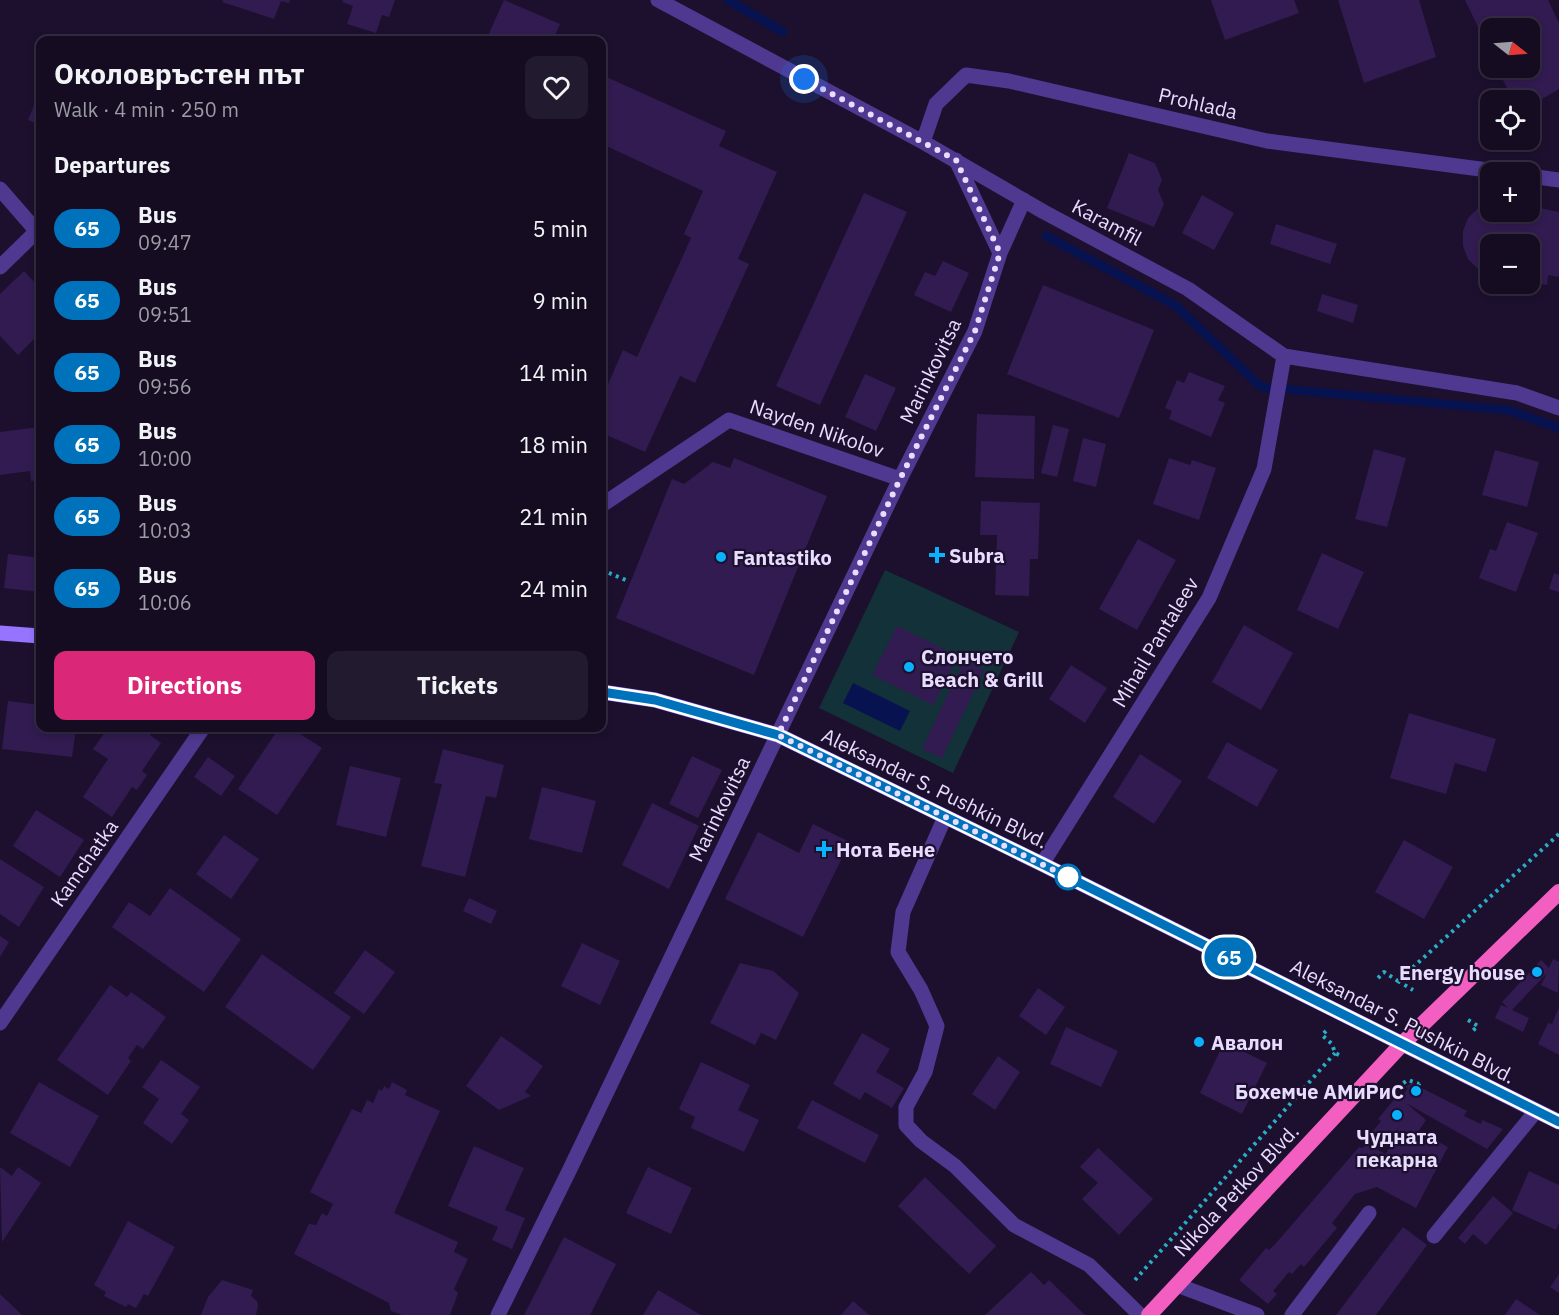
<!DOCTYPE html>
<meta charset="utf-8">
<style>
:root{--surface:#150c22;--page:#221a2f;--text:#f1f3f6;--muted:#9d9ba5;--line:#342c40;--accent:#db2777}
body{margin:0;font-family:"IBM Plex Sans",sans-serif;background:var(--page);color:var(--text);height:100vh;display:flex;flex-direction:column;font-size:22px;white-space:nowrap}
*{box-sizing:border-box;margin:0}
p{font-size:20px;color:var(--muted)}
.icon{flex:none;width:33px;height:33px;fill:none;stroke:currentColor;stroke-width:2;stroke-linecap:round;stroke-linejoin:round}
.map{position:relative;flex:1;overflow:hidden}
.side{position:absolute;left:36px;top:36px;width:570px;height:696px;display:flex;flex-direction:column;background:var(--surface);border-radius:12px;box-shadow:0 3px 9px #0003,0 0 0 2px var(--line)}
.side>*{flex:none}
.badge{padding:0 12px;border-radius:20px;font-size:21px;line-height:39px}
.needle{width:39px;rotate:107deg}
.fabs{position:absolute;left:1480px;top:18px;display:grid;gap:12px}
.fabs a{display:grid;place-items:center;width:60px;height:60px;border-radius:12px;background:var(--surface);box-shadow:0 3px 9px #0003,0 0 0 2px var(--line);font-size:30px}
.you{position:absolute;width:30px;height:30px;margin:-15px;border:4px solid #fff;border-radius:50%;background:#1a73e8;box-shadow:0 0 0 9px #1a73e833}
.map>.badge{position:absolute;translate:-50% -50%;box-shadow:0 0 0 3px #fff}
h2{padding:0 18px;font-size:22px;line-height:54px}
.round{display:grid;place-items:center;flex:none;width:63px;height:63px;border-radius:12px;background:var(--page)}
.summary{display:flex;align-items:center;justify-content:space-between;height:102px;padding:0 18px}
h1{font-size:28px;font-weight:700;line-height:45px}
.button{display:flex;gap:12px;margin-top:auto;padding:12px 18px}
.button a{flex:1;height:69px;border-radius:12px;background:var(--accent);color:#fff;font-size:24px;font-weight:700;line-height:69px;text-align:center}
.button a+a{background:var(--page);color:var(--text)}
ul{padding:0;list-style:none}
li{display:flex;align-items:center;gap:18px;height:72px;padding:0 18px}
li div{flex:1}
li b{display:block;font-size:22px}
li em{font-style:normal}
li .badge{min-width:66px;font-weight:700;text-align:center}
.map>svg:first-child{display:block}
</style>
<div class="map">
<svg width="1559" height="1315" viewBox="0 0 1559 1315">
<rect width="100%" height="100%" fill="#1c102e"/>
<path fill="#123138" d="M 885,570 L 1019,632 L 953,773 L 819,708 Z"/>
<path fill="#071250" d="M 853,683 L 910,711 L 900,731 L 843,703 Z"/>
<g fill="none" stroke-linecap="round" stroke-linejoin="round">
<path stroke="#071250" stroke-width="9" d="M 728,0 L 783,32
M 1046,236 L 1175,305 L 1261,387 L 1508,410 L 1559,428"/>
</g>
<path fill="#311b50" d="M 223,0 L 290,0 L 289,3 L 281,1 L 274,19 L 222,2 Z
M 343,0 L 395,0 L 389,17 L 382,15 L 376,33 L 347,24 L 353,6 L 342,2 Z
M 504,0 L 560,24 L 553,40 L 486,40 Z
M 1211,0 L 1294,0 L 1299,13 L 1225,40 Z
M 1338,0 L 1419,0 L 1436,57 L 1364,83 Z
M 1465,0 L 1548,0 L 1559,23 L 1559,89 L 1530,106 L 1530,100 L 1513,100 L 1497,68 L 1530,68 L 1530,28 L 1491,28 L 1491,54 Z
M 602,75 L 726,131 L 719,146 L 777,172 L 738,259 L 749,264 L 695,383 L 680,376 L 645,452 L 602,433 L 602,398 L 623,350 L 637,357 L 691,238 L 684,234 L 703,191 L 602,144 Z
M 40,90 L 40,125 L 28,120 Z
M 1129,153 L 1155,163 L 1162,180 L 1158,190 L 1164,204 L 1154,227 L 1107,208 Z
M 864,193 L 907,212 L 820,405 L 776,386 Z
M 1202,195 L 1234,213 L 1214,250 L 1182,233 Z
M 1491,202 L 1491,212 L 1530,212 L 1530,206 L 1559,212 L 1559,277 L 1548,275 L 1547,285 L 1530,282 L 1530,244 L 1491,244 L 1491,274 L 1479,270 L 1468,259 L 1463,246 L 1463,231 L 1468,218 L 1478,208 Z
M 1276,224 L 1337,244 L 1330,264 L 1270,244 Z
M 943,261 L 969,273 L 951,312 L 914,295 L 925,272 L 935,276 Z
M 24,271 L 40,288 L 40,333 L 18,355 L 0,336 L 0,294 Z
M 1043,285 L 1154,330 L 1119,418 L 1007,374 Z
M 1322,294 L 1358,305 L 1353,323 L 1317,311 Z
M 1189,372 L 1225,386 L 1218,400 L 1225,403 L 1211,437 L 1169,419 L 1172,411 L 1165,408 L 1177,380 L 1184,383 Z
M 865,374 L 896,388 L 876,431 L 845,417 Z
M 977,414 L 1035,416 L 1034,479 L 975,477 Z
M 1053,425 L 1069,429 L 1057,477 L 1041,473 Z
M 40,427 L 40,480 L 31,481 L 30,471 L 0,475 L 0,432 Z
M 1083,438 L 1106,444 L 1096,487 L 1073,481 Z
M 1374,449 L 1406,458 L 1387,527 L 1355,519 Z
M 1495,450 L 1539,462 L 1527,507 L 1482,495 Z
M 734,458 L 827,496 L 754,675 L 616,618 L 672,479 L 684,484 L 713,462 L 730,468 Z
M 1169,458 L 1190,465 L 1192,460 L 1216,468 L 1199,520 L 1153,504 Z
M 981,501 L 1040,503 L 1038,559 L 1030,559 L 1029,596 L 995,595 L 997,535 L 980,535 Z
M 1507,522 L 1538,533 L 1516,592 L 1479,578 L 1490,549 L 1496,551 Z
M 1138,539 L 1176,560 L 1137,630 L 1099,609 Z
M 1322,553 L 1364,572 L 1338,629 L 1297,610 Z
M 8,554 L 40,558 L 40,592 L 4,588 Z
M 1554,573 L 1559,575 L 1559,592 L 1549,589 Z
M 1244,625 L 1293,653 L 1261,710 L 1212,682 Z
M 897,626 L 958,656 L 933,705 L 872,675 Z
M 964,660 L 984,670 L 942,758 L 922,749 Z
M 1071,665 L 1107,688 L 1085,723 L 1049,699 Z
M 8,701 L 40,705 L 40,728 L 76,728 L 72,757 L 2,749 Z
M 1409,713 L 1496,739 L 1486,772 L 1455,763 L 1446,794 L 1390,778 Z
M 108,728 L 147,728 L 152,731 L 150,735 L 161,743 L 142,771 L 147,775 L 137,790 L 132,787 L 112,817 L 83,797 L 108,759 L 93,749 Z
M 279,728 L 291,728 L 322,748 L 277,815 L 238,789 Z
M 1227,742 L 1278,770 L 1257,807 L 1207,778 Z
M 443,749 L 504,765 L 496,798 L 486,796 L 465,877 L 421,866 L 442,784 L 434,783 Z
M 1140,754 L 1182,781 L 1154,824 L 1113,797 Z
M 692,756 L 722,770 L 698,818 L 669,804 Z
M 208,757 L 235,776 L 221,796 L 194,777 Z
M 350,766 L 401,778 L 386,837 L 336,825 Z
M 542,787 L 596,801 L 582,853 L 529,839 Z
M 652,803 L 699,826 L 669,889 L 622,865 Z
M 36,810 L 84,840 L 60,877 L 13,846 Z
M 813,824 L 850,842 L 803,937 L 725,899 L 758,832 L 799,853 Z
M 224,835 L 259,859 L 231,899 L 196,874 Z
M 1404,840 L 1453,867 L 1424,919 L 1375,892 Z
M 0,859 L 44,887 L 19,927 L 0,914 Z
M 170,888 L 241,939 L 204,992 L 112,927 L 129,902 L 150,916 Z
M 469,898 L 497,911 L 491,924 L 463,911 Z
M 0,936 L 9,942 L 0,957 Z
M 582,943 L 620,961 L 600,1005 L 561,986 Z
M 365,950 L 395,972 L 364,1014 L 334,993 Z
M 262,954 L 351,1017 L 313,1070 L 225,1007 Z
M 1553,959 L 1559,962 L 1558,993 L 1541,985 L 1547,973 L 1512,1010 L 1529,1018 L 1523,1032 L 1495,1018 L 1501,1005 L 1508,1008 L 1502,1002 L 1541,960 L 1549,968 Z
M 740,963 L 773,971 L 799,993 L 776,1040 L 761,1033 L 755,1045 L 710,1023 Z
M 110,985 L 127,997 L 131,992 L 166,1017 L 143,1049 L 137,1045 L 128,1058 L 131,1061 L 108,1095 L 57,1060 Z
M 1038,988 L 1065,1007 L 1046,1035 L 1019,1016 Z
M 1559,1007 L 1559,1055 L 1538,1044 L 1548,1023 L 1552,1024 Z
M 1066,1027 L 1118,1051 L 1101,1087 L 1050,1064 Z
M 862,1033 L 890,1049 L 876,1072 L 904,1088 L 892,1108 L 865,1092 L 860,1100 L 833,1084 Z
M 501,1036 L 543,1066 L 525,1092 L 531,1096 L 499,1110 L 466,1086 Z
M 1224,1042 L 1267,1063 L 1242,1114 L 1200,1093 Z
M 998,1056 L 1020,1072 L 995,1110 L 972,1094 Z
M 161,1060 L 200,1087 L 181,1114 L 189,1120 L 172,1144 L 143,1123 L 159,1099 L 142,1087 Z
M 701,1062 L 750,1085 L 738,1110 L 759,1120 L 744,1152 L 691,1128 L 695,1117 L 679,1109 Z
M 39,1082 L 99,1116 L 70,1167 L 10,1133 Z
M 392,1082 L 407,1090 L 405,1095 L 440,1111 L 394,1213 L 458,1242 L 454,1252 L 468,1259 L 454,1289 L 458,1293 L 450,1315 L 402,1315 L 391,1311 L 389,1303 L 294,1254 L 309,1224 L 316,1225 L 322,1213 L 327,1216 L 333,1204 L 310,1192 L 352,1109 L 361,1113 L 367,1100 L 373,1103 L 379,1089 L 382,1091 L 384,1086 L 389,1089 Z
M 1412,1083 L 1467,1111 L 1464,1116 L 1481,1124 L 1482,1120 L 1503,1129 L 1487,1149 L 1406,1103 L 1426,1120 L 1416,1135 L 1421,1138 L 1423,1134 L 1448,1147 L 1416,1208 L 1377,1187 L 1355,1194 L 1332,1223 L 1337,1228 L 1304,1267 L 1301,1264 L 1292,1274 L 1289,1272 L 1273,1291 L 1277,1294 L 1268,1304 L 1239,1280 L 1266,1248 L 1269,1250 L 1277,1242 L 1359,1147 L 1363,1148 L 1366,1144 L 1386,1154 L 1399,1127 L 1385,1146 L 1368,1137 L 1381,1121 L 1378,1119 L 1397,1096 L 1400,1099 L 1408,1088 L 1405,1087 Z
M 812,1100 L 879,1135 L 865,1163 L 797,1128 Z
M 474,1146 L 524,1168 L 505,1210 L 525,1218 L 512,1249 L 492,1240 L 498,1227 L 448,1206 Z
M 1098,1148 L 1153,1199 L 1119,1235 L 1082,1199 L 1098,1183 L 1080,1167 Z
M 0,1167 L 12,1176 L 18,1167 L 41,1183 L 2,1242 Z
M 648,1167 L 692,1188 L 671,1234 L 626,1213 Z
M 1529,1171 L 1559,1185 L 1559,1223 L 1556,1230 L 1512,1210 Z
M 925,1177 L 996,1246 L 969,1274 L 898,1206 Z
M 1493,1196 L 1513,1213 L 1486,1245 L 1473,1234 L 1465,1244 L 1458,1238 Z
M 128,1221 L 175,1247 L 148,1296 L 144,1294 L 136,1308 L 128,1304 L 126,1307 L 104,1296 L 106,1292 L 94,1285 Z
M 1403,1227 L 1427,1245 L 1376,1315 L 1336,1315 Z
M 564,1237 L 616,1264 L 590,1315 L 524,1315 Z
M 1031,1272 L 1044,1285 L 1049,1280 L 1085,1315 L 985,1315 Z
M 1559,1274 L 1559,1293 L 1550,1287 Z
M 222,1280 L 253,1290 L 251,1296 L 257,1301 L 258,1306 L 256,1315 L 201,1315 L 208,1297 Z
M 658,1290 L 701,1315 L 643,1315 Z
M 0,1294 L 22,1315 L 0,1315 Z
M 1516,1299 L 1540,1315 L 1505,1315 Z
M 853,1301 L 869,1315 L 841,1315 Z"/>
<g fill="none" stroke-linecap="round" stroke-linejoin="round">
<path stroke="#28aec7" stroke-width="4" stroke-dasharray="3 4.5" stroke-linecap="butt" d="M 602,570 L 628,581
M 1378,978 L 1384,972 L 1398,981 L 1559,834
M 1398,981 L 1413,990
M 1468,1020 L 1478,1026 L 1470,1033
M 1326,1031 L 1322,1035 L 1332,1044 L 1335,1053 L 1341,1056
M 1397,1087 L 1408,1080 L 1419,1084 L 1420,1081
M 1135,1280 L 1335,1053"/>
<path stroke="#4f3890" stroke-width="15" d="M 945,817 L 903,912 L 898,952 L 921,990 L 937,1026 L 925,1072 L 906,1107 L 906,1125 L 921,1141 L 955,1166 L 1014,1225 L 1089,1265 L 1140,1315
M 1434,1236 L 1536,1111
M 1177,1285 L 1257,1315
M 1292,1315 L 1369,1213"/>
<path stroke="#4f3890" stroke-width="15" d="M 658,0 L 923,142 L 1044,212 L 1188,289 L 1284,356 L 1517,393 L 1559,408
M 923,142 L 936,104 L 966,75 L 1009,81 L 1267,141 L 1503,172
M 1530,176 L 1559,180
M 0,189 L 40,235
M 1000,253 L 1024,200
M 0,267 L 37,231
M 602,505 L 729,420 L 900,479
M 1042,864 L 1209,598 L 1264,469 L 1284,356
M 0,1023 L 203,728
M 498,1315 L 570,1169 L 900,479 L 975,331 L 1000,253 L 956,160"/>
<path stroke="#9674ff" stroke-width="15" d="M 0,633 L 40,636
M 602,692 L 655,700 L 778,735 L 1042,864 L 1559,1122"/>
<path stroke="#f35ec1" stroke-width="16" d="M 1149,1315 L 1402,1044 L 1559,892"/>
</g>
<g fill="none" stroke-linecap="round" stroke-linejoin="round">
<g stroke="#fff" stroke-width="14">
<path id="line" d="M 602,692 L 655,700 L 778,735 L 1042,864 L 1559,1122"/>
</g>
<use href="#line" stroke="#0072bc" stroke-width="9"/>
<path stroke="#e8ddff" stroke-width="6" stroke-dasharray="0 10.8" d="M 804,79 L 956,160 L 1000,253 L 975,331 L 900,479 L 778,735 L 1068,877"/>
</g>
<g fill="#09b1ff" stroke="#1c102e" stroke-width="2">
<path d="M934 546h6v6h6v6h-6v6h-6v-6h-6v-6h6z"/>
<circle cx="721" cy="557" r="6"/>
<circle cx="909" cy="667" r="6"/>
<path d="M821 840h6v6h6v6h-6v6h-6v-6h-6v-6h6z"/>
<circle cx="1537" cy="972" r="6"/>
<circle cx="1199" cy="1042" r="6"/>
<circle cx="1416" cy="1091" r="6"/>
<circle cx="1397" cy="1115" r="6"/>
</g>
<circle fill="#fff" stroke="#0072bc" stroke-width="3" cx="1068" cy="877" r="12"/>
<g text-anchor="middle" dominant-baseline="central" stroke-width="4.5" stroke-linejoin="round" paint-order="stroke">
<g font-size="20" fill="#e8ddff" stroke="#1c102e">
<text transform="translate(1198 103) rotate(13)">Prohlada</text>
<text transform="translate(1107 222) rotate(28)">Karamfil</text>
<text transform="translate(930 371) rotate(-64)">Marinkovitsa</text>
<text transform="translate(817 428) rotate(19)">Nayden Nikolov</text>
<text transform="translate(1155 642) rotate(-59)">Mihail Pantaleev</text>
<text transform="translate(935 788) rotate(26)">Aleksandar S. Pushkin Blvd.</text>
<text transform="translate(719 809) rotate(-64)">Marinkovitsa</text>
<text transform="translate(84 863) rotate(-55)">Kamchatka</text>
<text transform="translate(1403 1021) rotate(27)">Aleksandar S. Pushkin Blvd.</text>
<text transform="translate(1236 1190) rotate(-47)">Nikola Petkov Blvd.</text>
</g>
<g font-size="20" font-weight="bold" fill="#e8ddff" stroke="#1c102e" text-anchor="start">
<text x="949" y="555">Subra</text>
<text x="733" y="557">Fantastiko</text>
<text x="921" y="656">Слончето<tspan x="921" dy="23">Beach &amp; Grill</tspan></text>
<text x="836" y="849">Нота Бене</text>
<text x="1525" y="972" text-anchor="end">Energy house</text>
<text x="1211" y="1042">Авалон</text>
<text x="1404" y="1091" text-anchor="end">Бохемче АМиРиС</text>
<text x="1397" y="1136" text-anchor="middle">Чудната<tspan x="1397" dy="23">пекарна</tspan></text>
</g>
</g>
</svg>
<div class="fabs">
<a><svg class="needle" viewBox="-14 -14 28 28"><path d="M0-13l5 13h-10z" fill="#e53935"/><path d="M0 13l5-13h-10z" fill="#9d9ba5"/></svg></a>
<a><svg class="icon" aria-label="locate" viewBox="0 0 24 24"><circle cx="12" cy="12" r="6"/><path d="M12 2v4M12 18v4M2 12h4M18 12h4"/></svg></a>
<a>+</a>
<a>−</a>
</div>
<div class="you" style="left:804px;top:79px"></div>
<b class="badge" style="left:1229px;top:957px;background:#0072bc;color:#fff">65</b>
<section class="side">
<div class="summary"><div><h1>Околовръстен път</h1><p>Walk · 4 min · 250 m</p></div><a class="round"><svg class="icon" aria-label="heart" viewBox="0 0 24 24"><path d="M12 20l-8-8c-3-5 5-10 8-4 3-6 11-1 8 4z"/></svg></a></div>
<h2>Departures</h2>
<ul>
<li><span class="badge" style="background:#0072bc;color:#fff">65</span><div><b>Bus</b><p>09:47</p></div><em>5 min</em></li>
<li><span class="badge" style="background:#0072bc;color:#fff">65</span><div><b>Bus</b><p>09:51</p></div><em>9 min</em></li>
<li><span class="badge" style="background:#0072bc;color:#fff">65</span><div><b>Bus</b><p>09:56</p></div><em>14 min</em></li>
<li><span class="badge" style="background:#0072bc;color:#fff">65</span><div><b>Bus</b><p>10:00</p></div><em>18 min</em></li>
<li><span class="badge" style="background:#0072bc;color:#fff">65</span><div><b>Bus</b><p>10:03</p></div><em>21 min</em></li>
<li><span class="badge" style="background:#0072bc;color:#fff">65</span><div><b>Bus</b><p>10:06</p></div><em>24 min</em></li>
</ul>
<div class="button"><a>Directions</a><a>Tickets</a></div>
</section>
</div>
